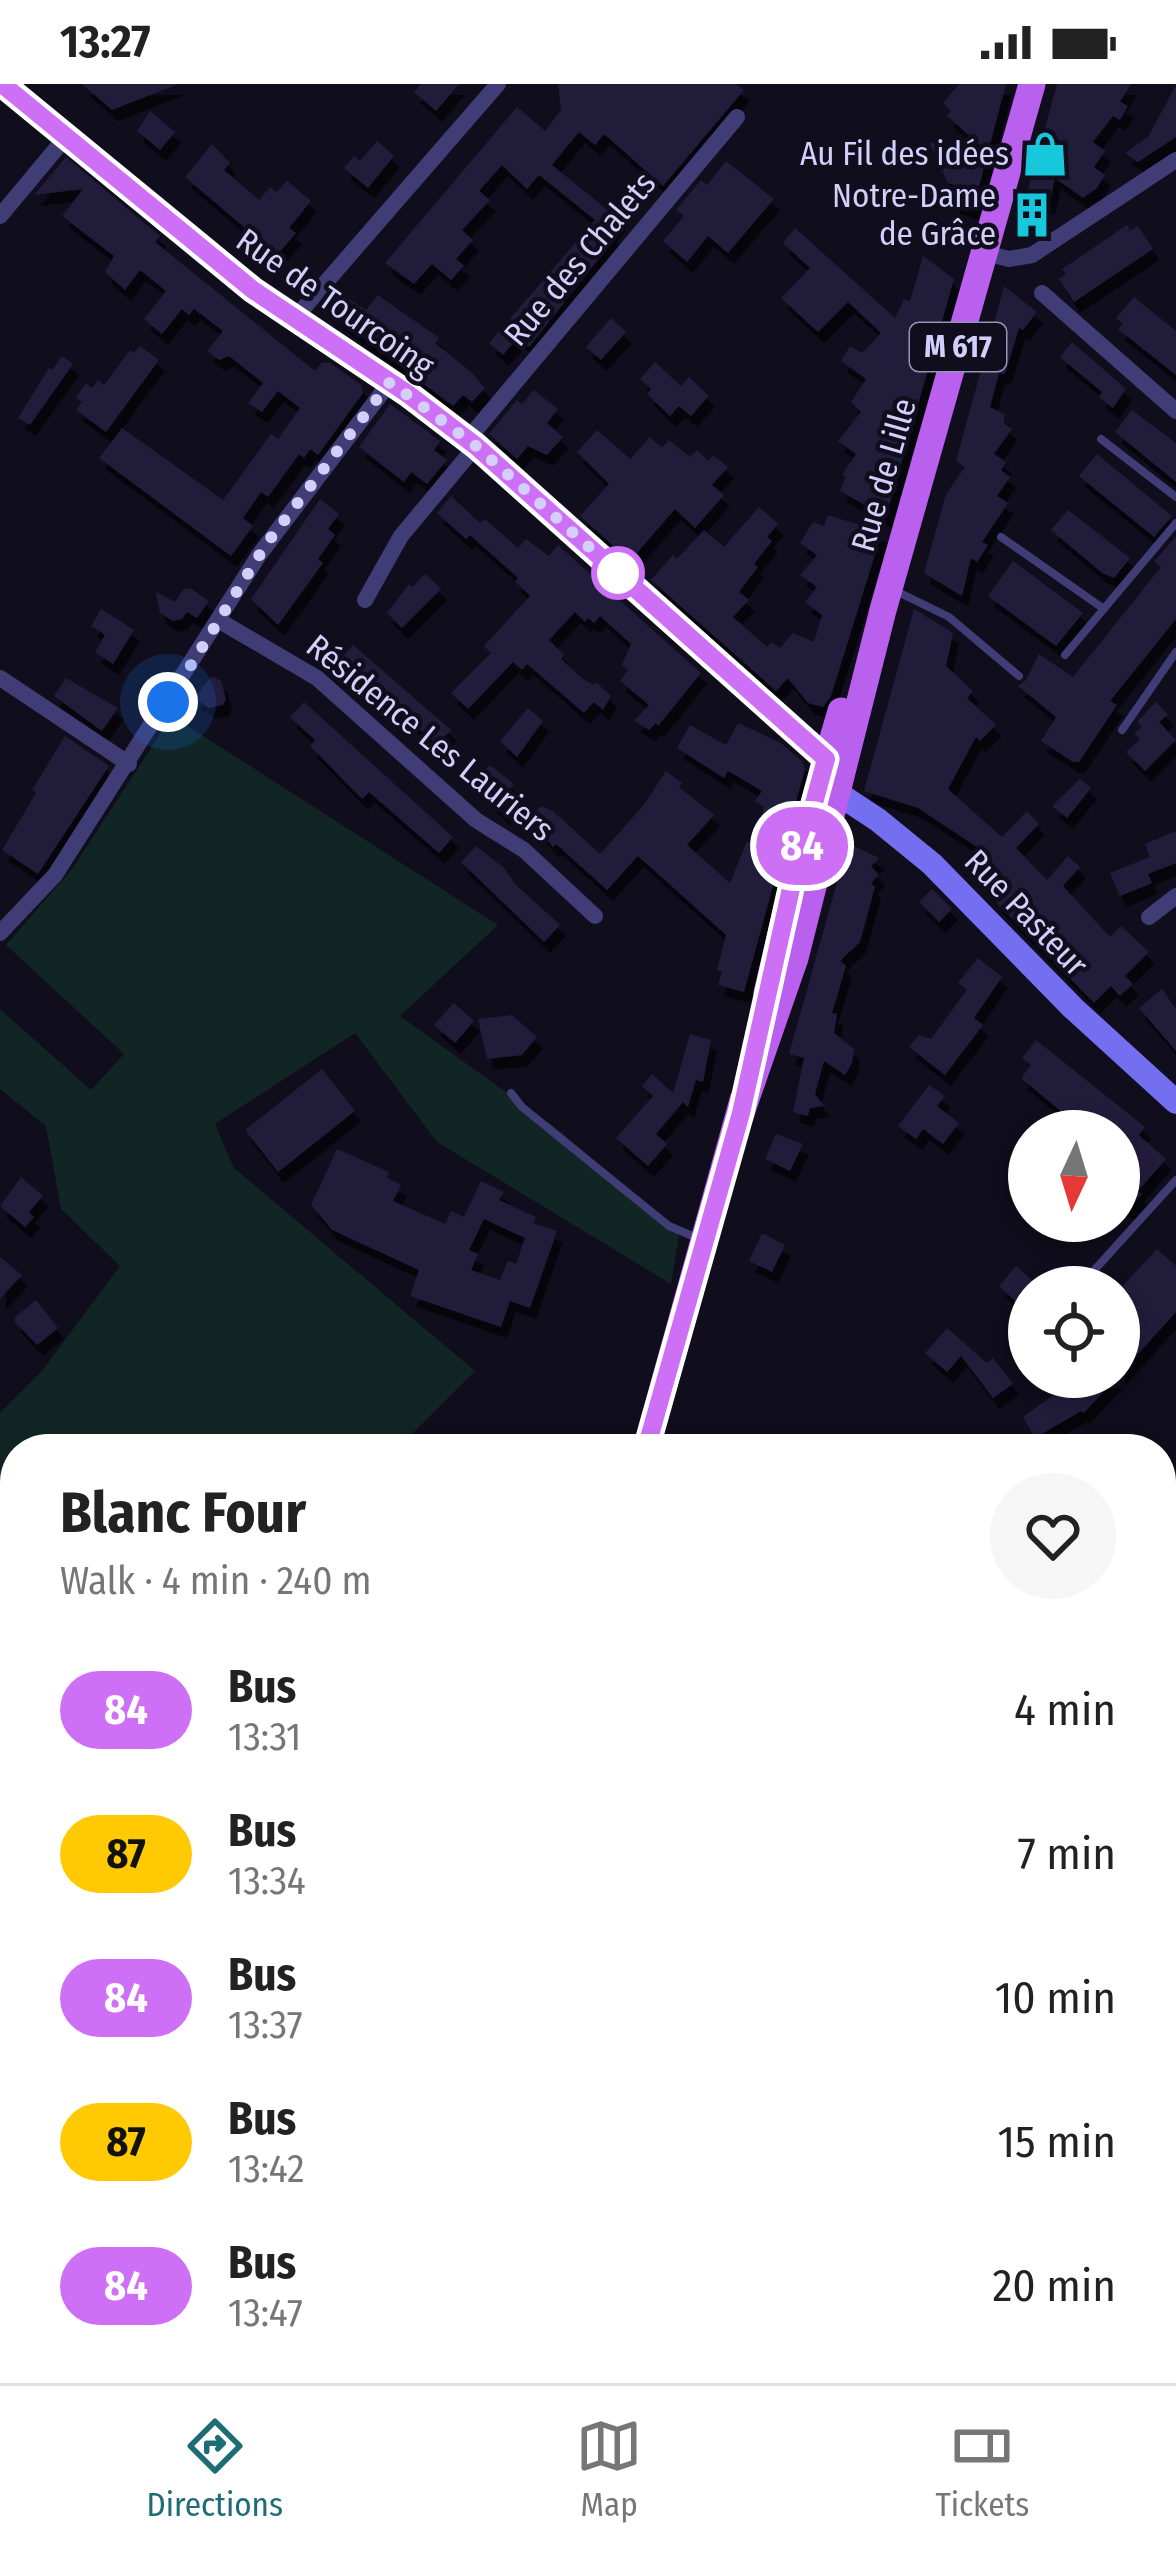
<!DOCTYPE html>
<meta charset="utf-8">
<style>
:root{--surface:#fff;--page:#f6f6f6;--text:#222;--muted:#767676;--line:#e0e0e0;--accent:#1d6c76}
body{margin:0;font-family:"Fira Sans Condensed",sans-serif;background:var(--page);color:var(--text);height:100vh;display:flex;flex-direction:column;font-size:45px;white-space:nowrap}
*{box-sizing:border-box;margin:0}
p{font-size:39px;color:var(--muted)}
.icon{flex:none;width:66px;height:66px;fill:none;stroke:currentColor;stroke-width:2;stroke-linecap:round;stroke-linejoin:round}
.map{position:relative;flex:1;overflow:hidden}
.sheet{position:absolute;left:0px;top:1350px;width:1176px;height:951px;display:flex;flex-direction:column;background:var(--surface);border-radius:48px 48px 0 0;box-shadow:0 6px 18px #0003}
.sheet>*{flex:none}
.badge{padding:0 24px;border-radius:39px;font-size:42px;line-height:78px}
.needle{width:78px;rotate:184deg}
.controls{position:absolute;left:1008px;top:1026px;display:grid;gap:24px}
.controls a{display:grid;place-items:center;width:132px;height:132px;border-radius:50%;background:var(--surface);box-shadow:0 6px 18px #0003;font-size:60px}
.you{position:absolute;width:60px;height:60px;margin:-30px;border:9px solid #fff;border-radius:50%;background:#1a73e8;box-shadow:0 0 0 18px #1a73e833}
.map>.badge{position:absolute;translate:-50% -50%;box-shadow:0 0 0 6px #fff}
.round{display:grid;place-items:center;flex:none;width:126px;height:126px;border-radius:63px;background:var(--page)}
.head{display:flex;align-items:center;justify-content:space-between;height:204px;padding:0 60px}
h1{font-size:57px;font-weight:700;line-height:90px}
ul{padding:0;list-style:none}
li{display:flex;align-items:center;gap:36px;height:144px;padding:0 60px}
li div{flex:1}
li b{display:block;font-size:45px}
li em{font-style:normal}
li .badge{min-width:132px;font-weight:700;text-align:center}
.status{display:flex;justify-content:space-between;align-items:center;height:84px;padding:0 60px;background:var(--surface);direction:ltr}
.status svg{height:33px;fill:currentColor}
.tab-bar{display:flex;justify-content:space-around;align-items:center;height:168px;border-top:3px solid var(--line);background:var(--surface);font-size:33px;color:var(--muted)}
.tab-bar a{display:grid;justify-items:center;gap:6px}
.tab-bar .on{color:var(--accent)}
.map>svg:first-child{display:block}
</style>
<div class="status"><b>13:27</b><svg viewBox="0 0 49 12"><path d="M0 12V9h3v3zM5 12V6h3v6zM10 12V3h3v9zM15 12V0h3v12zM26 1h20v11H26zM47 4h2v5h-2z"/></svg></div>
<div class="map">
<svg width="1176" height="2299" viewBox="0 0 1176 2299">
<defs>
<filter id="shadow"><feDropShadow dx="6" dy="11" stdDeviation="0" flood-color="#0009"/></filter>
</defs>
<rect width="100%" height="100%" fill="#100d1c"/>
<path fill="#112525" d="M 172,632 L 498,841 L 400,932 L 560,1047 L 679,1151 L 671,1200 L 437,1058 L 355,949 L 215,1040 L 234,1084 L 475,1287 L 397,1365 L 15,1365 L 15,2286 L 358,2286 L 355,2299 L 0,2299 L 0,1329 L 41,1288 L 120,1182 L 61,1125 L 46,1042 L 0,1005 L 0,925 L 91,1006 L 124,970 L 6,861 L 72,785 Z"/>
<path fill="#122540" d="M 185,2286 L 350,2286 L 347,2299 L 182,2299 Z"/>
<path fill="#221c3b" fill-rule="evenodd" filter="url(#shadow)" d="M 82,0 L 176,0 L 176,1 L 112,26 Z
M 421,0 L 459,0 L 436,27 L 414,8 Z
M 558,0 L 736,0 L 744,6 L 663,102 L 604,50 L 595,61 L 579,48 L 552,81 L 620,136 L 610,148 L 616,153 L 529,263 L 518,253 L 503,271 L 489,259 L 595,136 L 539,91 L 527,105 L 502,81 L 479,107 L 490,116 L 462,146 L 473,156 L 456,175 L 464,182 L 451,196 L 432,180 L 414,200 L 385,179 L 517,23 L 545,47 L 561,26 Z
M 959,0 L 1006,0 L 988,68 L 947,32 L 951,27 L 943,19 Z
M 1057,0 L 1131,0 L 1120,18 L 1128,22 L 1120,36 L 1113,32 L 1093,58 L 1105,67 L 1094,83 L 1105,91 L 1096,105 L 1083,114 L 1055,94 L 1049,120 L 1028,106 Z
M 1176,1 L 1176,53 L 1138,78 L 1125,69 L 1148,53 Z
M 150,27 L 175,48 L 160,66 L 137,47 Z
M 377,57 L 394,72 L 368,104 L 344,84 L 354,72 L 360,77 Z
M 929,58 L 987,73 L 973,125 L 953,119 L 958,102 L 948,99 Z
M 212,60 L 230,79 L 224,86 L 259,116 L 270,103 L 277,108 L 287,97 L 311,117 L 289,144 L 296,149 L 277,171 L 185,93 Z
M 66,73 L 160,152 L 155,158 L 315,287 L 321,279 L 329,278 L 361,301 L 363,309 L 318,371 L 310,365 L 304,374 L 299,370 L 268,413 L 261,408 L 243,434 L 253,442 L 231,472 L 99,374 L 122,344 L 223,416 L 271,350 L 278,355 L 300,324 L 278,307 L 262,328 L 248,319 L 263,299 L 229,272 L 219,276 L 207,267 L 223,247 L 194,225 L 189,231 L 182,225 L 162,250 L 144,235 L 166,207 L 140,186 L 125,206 L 105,188 L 114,172 L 62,132 L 83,105 L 34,111 Z
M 726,77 L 774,115 L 728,169 L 708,152 L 687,178 L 663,157 L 684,132 L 676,126 L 701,96 L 707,101 Z
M 1127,141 L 1130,147 L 1138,142 L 1153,165 L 1074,218 L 1059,195 L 1066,190 L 1062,185 Z
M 795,144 L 895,234 L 904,215 L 910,217 L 923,172 L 954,195 L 886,433 L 840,407 L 846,392 L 842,391 L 856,370 L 838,357 L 861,328 L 851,318 L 866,295 L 841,277 L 850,262 L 862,269 L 881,249 L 848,218 L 818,248 L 781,214 L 810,184 L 783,159 Z
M 1004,202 L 1037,228 L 1023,246 L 1019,244 L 1005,290 L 999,289 L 990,323 L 1004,330 L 1004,339 L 1012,345 L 994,370 L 1006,378 L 1001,386 L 1010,393 L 997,412 L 1008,419 L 982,458 L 988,461 L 977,478 L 971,474 L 962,512 L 924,489 L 946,410 L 965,383 L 956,377 Z
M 378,211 L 439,254 L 435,259 L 471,288 L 485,304 L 472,318 L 463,311 L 453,322 L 334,232 L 347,214 L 366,226 Z
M 1134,213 L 1176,247 L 1176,291 L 1118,245 L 1123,240 L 1116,234 Z
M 611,234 L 626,248 L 601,276 L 586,263 Z
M 1072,258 L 1126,305 L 1113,324 L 1099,313 L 1102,308 L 1060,273 Z
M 140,262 L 159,276 L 106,348 L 76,326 L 82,318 L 76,314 L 86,299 L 92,304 L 98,296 L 104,301 L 130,266 L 134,269 Z
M 62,272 L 73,280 L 30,341 L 18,334 L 49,284 L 52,286 Z
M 655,278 L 681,302 L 689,293 L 709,312 L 691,332 L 679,322 L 670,332 L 647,310 L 651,305 L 640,295 Z
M 534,306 L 558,325 L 547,339 L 563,353 L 547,371 L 528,362 L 517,375 L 489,350 L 517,316 L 522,320 Z
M 390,320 L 440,357 L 434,366 L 447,376 L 427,400 L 411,388 L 404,398 L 359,363 Z
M 1132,326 L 1176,359 L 1176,398 L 1115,348 Z
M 597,346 L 630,375 L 650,353 L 662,364 L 669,356 L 690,373 L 697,366 L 708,377 L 713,371 L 728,383 L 712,401 L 724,411 L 695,444 L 675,425 L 630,477 L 580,432 L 609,400 L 577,368 Z
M 1097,370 L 1172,432 L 1154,453 L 1079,392 Z
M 451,412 L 480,439 L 485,435 L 518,464 L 526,455 L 549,472 L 558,461 L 701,589 L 658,642 L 656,639 L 649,646 L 634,637 L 649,621 L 620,597 L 628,586 L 622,581 L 631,560 L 600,532 L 594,539 L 588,534 L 585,538 L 575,528 L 549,556 L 564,571 L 561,575 L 583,595 L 594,601 L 596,598 L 611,612 L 603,626 L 594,618 L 584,629 L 527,580 L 522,586 L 513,578 L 468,625 L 451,609 L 491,569 L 484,562 L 530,512 L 515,497 L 518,494 L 470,451 L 466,455 L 437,429 Z
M 320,415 L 339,430 L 328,445 L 335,451 L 318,475 L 323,479 L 278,541 L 251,515 Z
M 759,423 L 778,440 L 767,453 L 772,457 L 754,480 L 758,483 L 739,508 L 749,516 L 733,533 L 767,563 L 772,558 L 780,564 L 793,549 L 814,558 L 822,531 L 805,518 L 817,503 L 800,491 L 817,471 L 800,459 L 813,438 L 824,442 L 828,431 L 882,448 L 831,612 L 823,623 L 808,619 L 788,594 L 776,607 L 651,496 L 673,471 L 677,475 L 704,446 L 724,463 Z
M 1068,426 L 1130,474 L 1114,494 L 1102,489 L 1051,446 Z
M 1176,452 L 1176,535 L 1110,617 L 1117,621 L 1079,678 L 1073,678 L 1041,657 L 1056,633 L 1018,602 L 1026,596 L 1039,570 L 1073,593 L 1161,483 L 1154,478 Z
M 1013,477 L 1083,529 L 1056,562 L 988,512 Z
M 425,490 L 441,505 L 402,544 L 387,529 L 409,500 L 412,503 Z
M 190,504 L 209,517 L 197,534 L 187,528 L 182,535 L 173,537 L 160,529 L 156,508 L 175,518 L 183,506 Z
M 101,525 L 134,546 L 113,580 L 95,568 L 105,551 L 91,542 Z
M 914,525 L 953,549 L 946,582 L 973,607 L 967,614 L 996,641 L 980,657 L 976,653 L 948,705 L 1002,753 L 1027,727 L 1039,740 L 1016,764 L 1047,796 L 1068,772 L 1080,783 L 1063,802 L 1110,853 L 1121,842 L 1149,868 L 1125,892 L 1133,900 L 1120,912 L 1111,902 L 1094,919 L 995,817 L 1011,803 L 981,774 L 986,769 L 918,724 L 864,707 Z
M 353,561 L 451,646 L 437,661 L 382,612 L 366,601 L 363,604 L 350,592 L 353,589 L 339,577 Z
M 212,592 L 221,597 L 226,615 L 223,621 L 209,624 L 194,614 Z
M 66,594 L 118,624 L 102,647 L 54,612 Z
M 304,618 L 453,753 L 439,769 L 369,708 L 362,715 L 310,662 L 315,656 L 290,633 Z
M 1156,618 L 1168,631 L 1159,638 L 1176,656 L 1145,687 L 1126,668 L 1140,655 L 1134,649 L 1142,643 L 1137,638 Z
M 528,624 L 543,637 L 517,673 L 500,657 Z
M 738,639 L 781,659 L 803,678 L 805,685 L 744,908 L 718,901 L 722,887 L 717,886 L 726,851 L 638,772 L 607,806 L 556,760 L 553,763 L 529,735 L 541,722 L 553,727 L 600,770 L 643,722 L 666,687 L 682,699 L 679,703 L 714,731 L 687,761 L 730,799 L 747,757 L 752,761 L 764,723 L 755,717 L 762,707 L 728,687 L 724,694 L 677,664 L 690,641 L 726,661 Z
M 65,652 L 109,682 L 38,790 L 2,766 L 36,709 L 32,706 Z
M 490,681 L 514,700 L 510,705 L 519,714 L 504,730 L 472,701 Z
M 1080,695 L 1091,704 L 1067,734 L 1052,722 Z
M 1176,747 L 1176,779 L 1148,790 L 1152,799 L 1120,812 L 1110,789 L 1150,773 L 1145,760 Z
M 848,759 L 879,774 L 871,782 L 879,791 L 871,799 L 875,803 L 860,858 L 840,877 L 846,882 L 832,929 L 837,930 L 834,949 L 854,965 L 852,979 L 845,991 L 824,977 L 815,1010 L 824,1022 L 810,1024 L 808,1032 L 793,1028 L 804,974 L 789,970 Z
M 476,762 L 504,784 L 515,800 L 560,841 L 544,858 L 461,778 Z
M 932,805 L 952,825 L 939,838 L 919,818 Z
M 978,874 L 1002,893 L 974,934 L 983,941 L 945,991 L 909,963 L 919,951 L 931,955 L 967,906 L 958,899 Z
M 1162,905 L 1176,925 L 1176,967 L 1139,924 Z
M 454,919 L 474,937 L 455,959 L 434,941 Z
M 512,931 L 537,953 L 522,971 L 487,975 L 478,935 Z
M 690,950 L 711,956 L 703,998 L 696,996 L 688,1023 L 683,1018 L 656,1050 L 667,1060 L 648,1082 L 616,1054 L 653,1012 L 642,1002 L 652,990 L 673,1009 Z
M 1036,956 L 1145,1043 L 1139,1051 L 1166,1075 L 1138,1107 L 1142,1110 L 1128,1125 L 1119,1118 L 1119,1047 L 1061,1047 L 1053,1041 L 1063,1029 L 1021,994 L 1031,981 L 1022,974 Z
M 322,985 L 355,1027 L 278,1088 L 245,1046 Z
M 929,1001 L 945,1012 L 937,1022 L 959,1039 L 943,1060 L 923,1045 L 916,1055 L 898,1042 Z
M 776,1050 L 803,1060 L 790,1087 L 765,1075 Z
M 337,1065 L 389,1088 L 387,1094 L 401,1101 L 393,1117 L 445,1140 L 451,1127 L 464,1133 L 481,1097 L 504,1108 L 499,1116 L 536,1133 L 533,1139 L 557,1147 L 530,1224 L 510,1217 L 501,1243 L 410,1212 L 419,1186 L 332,1146 L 311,1121 ZM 484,1135 L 525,1154 L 516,1180 L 508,1177 L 500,1196 L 471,1186 L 478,1170 L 469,1166 Z
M 21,1093 L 43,1112 L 29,1128 L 34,1133 L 25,1143 L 0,1122 Z
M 762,1149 L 785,1161 L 772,1188 L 749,1177 Z
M 1157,1165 L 1176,1182 L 1176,1228 L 1119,1291 L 1119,1206 Z
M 0,1173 L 22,1191 L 0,1215 Z
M 1016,1182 L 1034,1198 L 1016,1218 L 999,1202 Z
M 36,1216 L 58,1244 L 37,1261 L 15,1238 L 15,1233 Z
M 947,1244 L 987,1279 L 993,1274 L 1013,1300 L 993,1314 L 961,1272 L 947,1288 L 925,1269 Z
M 1044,1293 L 1117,1293 L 1084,1329 L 1081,1327 L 1035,1354 L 1023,1333 L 1059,1307 Z
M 0,2145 L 15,2150 L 15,2203 L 0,2190 Z"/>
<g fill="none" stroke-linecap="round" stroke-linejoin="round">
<path stroke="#403d76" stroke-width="8" d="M 1101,355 L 1176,413
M 1001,453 L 1104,525
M 898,508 L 949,533 L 1019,592
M 1065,571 L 1176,439
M 1122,646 L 1176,568
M 511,1009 L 522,1023 L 669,1142 L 697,1154
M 1079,1203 L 1176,1096
M 1019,1268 L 1029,1258
M 573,2286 L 587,2299
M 637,2286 L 649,2299
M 0,2291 L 9,2299
M 656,2299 L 670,2286"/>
<path stroke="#403d76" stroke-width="16" d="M 0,132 L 66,53
M 985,169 L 1009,175 L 1032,171 L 1176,76
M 1042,209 L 1176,327
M 294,235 L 498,0
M 468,355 L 737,33
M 365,516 L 401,452 L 476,362
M 218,536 L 317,594 L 476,736 L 524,766 L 595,832
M 0,594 L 129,680
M 1149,833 L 1176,812
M 0,849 L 55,791 L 259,471 L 390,298"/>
<path stroke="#736ff0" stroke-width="24" d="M 2,0 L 253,206 L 408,310 L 476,362 L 839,685
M 822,699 L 878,736 L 932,780 L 1073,924 L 1176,1018"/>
<path stroke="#ba60ee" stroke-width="27" d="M 767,909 L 802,761 L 841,627
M 741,1029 L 795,874 L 883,526 L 1032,0
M 646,1365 L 743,1016
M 382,2299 L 386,2286"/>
</g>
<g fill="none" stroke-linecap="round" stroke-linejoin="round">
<g stroke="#fff" stroke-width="27">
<path id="line" d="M 2,0 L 253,206 L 408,310 L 476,362 L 826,675 L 792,800 L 741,1029 L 646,1365"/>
</g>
<use href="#line" stroke="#ce70f6" stroke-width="18"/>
<path stroke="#d3cefa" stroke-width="12" stroke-dasharray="0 21.6" d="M 168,618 L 267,459 L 390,298 L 476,362 L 618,489"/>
</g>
<defs>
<g id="shop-bare" transform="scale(3.6)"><path d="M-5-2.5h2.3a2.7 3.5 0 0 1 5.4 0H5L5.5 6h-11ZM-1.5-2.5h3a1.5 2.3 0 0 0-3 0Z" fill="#17c7dc" stroke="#100d1c" stroke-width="2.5" paint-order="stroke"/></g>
<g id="building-bare" transform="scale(3.6)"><path d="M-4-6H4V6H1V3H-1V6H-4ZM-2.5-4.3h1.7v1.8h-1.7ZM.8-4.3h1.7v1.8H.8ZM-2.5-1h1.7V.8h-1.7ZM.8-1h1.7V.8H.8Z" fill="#17c7dc" stroke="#100d1c" stroke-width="2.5" paint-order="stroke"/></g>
</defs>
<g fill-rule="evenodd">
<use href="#shop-bare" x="1045" y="70"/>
<use href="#building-bare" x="1032" y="131"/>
</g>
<circle fill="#fff" stroke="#ce70f6" stroke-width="6" cx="618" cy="489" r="24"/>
<g text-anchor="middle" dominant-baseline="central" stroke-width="9" stroke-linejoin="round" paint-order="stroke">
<rect fill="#100d1c" stroke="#9894b7" stroke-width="3" x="910" y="239" width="96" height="48" rx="9"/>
<g font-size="30" font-weight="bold" fill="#d3cefa">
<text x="958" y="263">M 617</text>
</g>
<g font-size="33" fill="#d3cefa" stroke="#100d1c" text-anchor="end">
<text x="1009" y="70">Au Fil des idées</text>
<text x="996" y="112">Notre-Dame<tspan x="996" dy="38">de Grâce</tspan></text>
</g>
<g font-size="33" fill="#d3cefa" stroke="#100d1c">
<text transform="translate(580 175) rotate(-50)">Rue des Chalets</text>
<text transform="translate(335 219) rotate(35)">Rue de Tourcoing</text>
<text transform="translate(884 391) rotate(-74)">Rue de Lille</text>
<text transform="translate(430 654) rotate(39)">Résidence Les Lauriers</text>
<text transform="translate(1026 829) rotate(46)">Rue Pasteur</text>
</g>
</g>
</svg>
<div class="controls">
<a><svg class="needle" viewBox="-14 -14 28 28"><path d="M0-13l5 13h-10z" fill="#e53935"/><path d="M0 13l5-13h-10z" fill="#767676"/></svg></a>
<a><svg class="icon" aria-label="locate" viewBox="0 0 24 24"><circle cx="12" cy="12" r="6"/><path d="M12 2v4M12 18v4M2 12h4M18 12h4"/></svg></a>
</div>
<div class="you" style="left:168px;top:618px"></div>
<b class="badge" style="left:802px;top:762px;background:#ce70f6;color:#fff">84</b>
<section class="sheet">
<div class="head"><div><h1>Blanc Four</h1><p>Walk · 4 min · 240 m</p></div><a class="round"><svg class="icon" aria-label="heart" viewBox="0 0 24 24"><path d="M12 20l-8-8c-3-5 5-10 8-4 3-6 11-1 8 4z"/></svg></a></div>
<ul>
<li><span class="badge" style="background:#ce70f6;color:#fff">84</span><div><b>Bus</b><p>13:31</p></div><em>4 min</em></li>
<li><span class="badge" style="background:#ffc904;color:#111">87</span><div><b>Bus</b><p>13:34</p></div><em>7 min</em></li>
<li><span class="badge" style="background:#ce70f6;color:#fff">84</span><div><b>Bus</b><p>13:37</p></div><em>10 min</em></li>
<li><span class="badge" style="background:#ffc904;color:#111">87</span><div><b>Bus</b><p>13:42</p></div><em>15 min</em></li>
<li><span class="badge" style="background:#ce70f6;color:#fff">84</span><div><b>Bus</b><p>13:47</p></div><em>20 min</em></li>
</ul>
</section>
</div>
<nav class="tab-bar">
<a class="on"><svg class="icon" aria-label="directions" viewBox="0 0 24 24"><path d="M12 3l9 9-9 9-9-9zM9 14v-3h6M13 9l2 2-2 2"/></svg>Directions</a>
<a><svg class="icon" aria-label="map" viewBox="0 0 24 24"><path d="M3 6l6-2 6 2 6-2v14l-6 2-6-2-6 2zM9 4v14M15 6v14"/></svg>Map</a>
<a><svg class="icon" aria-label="tickets" viewBox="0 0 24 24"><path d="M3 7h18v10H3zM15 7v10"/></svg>Tickets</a>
</nav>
